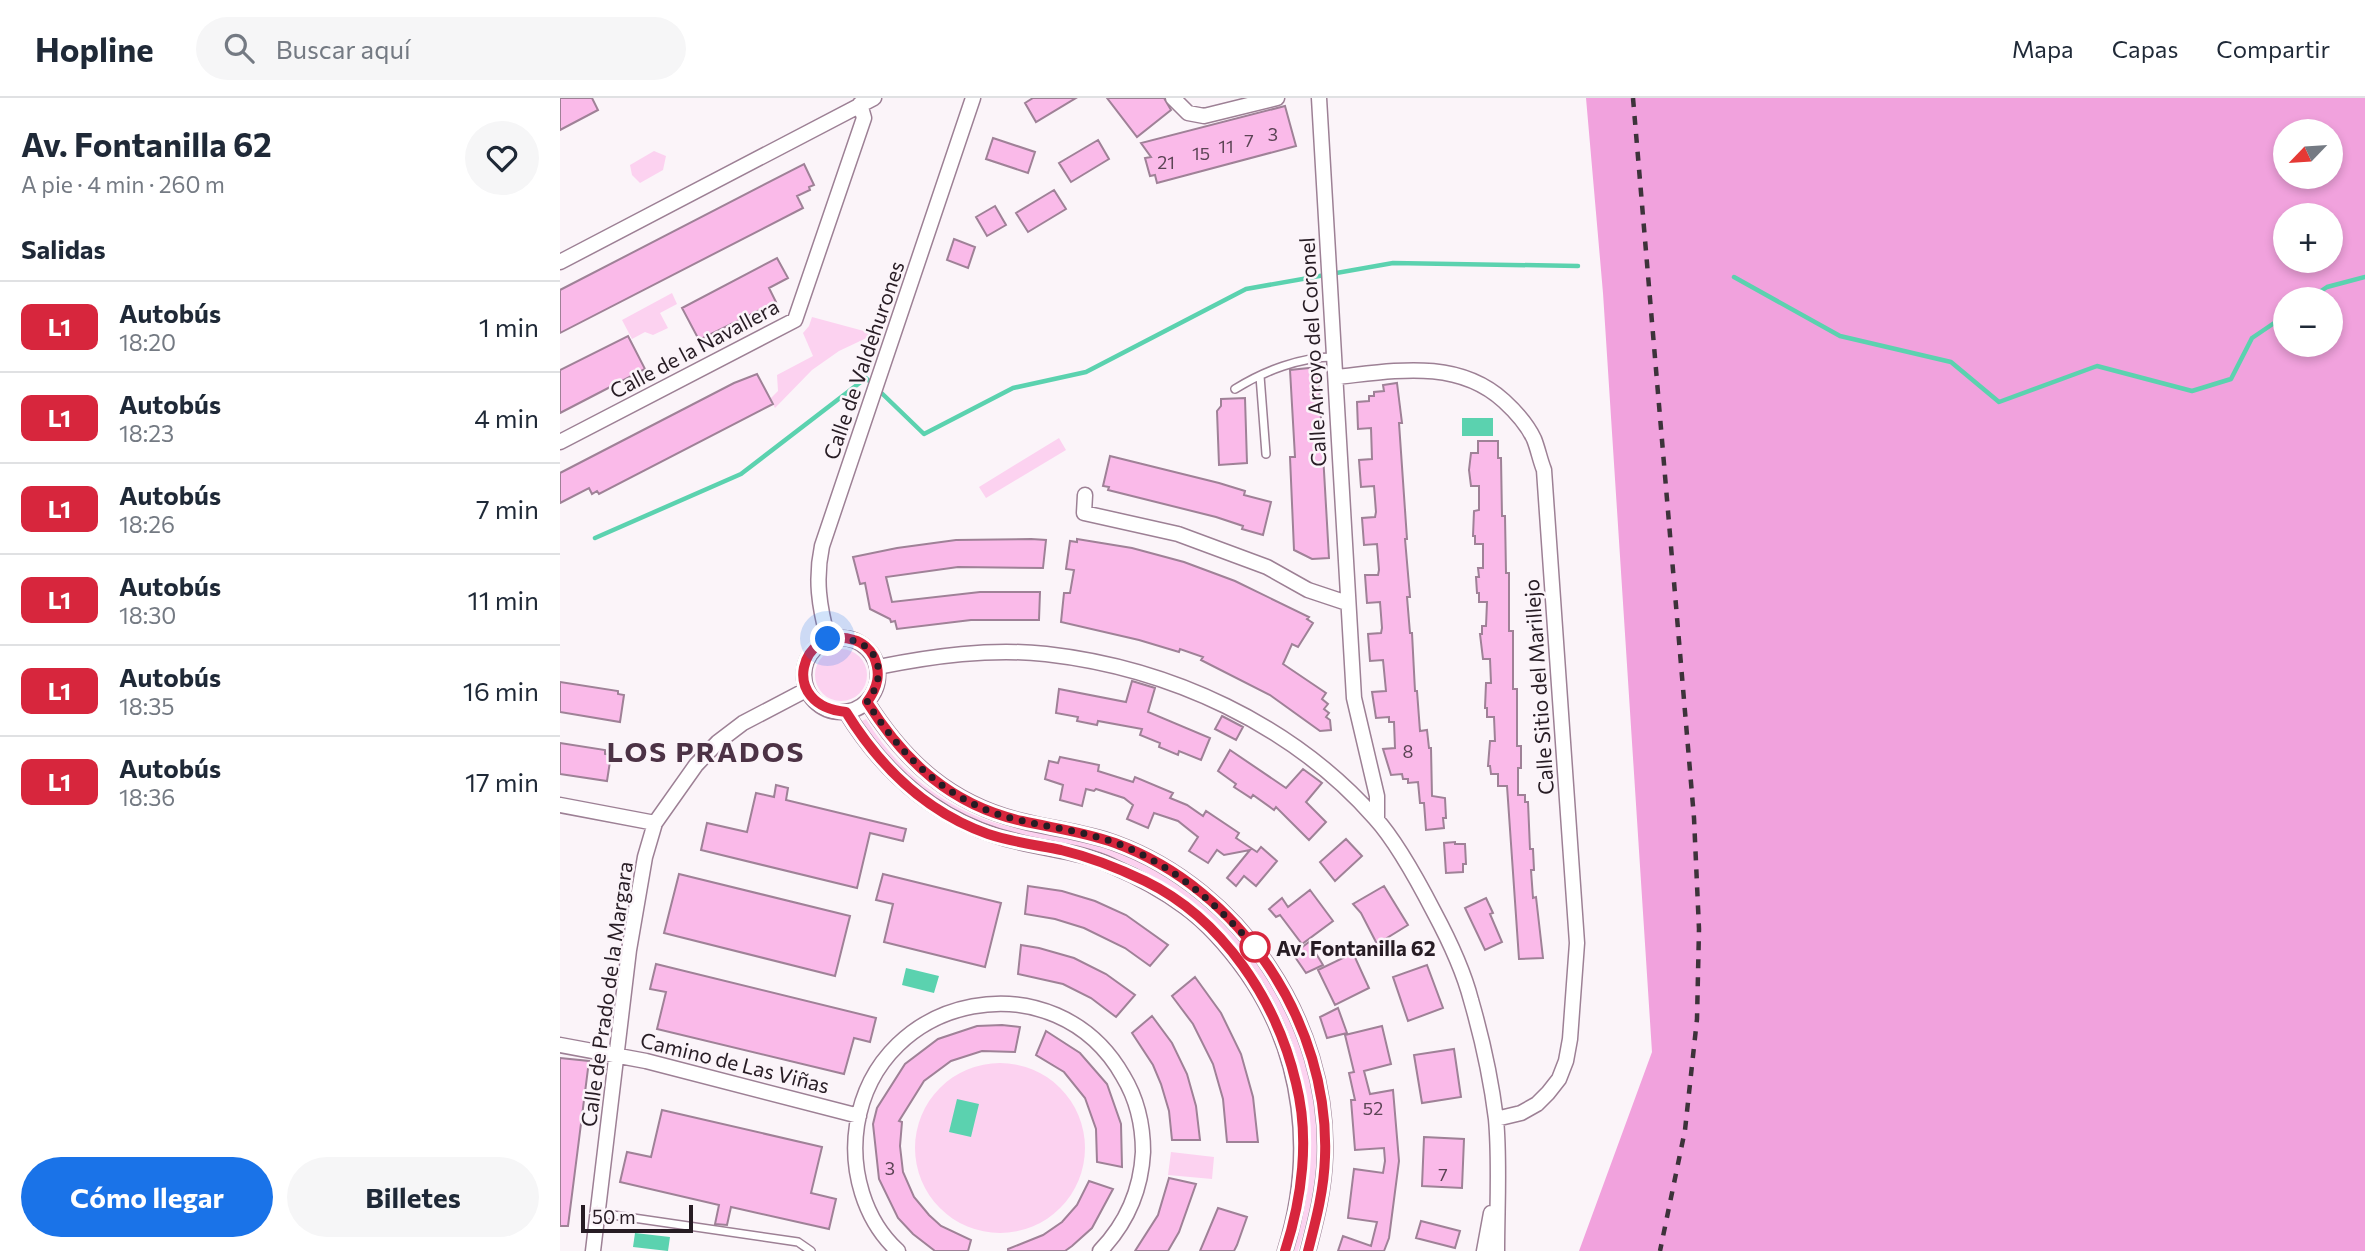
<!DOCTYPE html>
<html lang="es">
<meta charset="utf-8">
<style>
:root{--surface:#fff;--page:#f6f6f7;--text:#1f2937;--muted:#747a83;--line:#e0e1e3;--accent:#1a73e8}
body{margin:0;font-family:Commissioner,sans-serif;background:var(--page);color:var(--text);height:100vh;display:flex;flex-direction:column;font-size:26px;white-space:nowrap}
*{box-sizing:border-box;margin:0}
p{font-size:23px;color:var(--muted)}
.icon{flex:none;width:38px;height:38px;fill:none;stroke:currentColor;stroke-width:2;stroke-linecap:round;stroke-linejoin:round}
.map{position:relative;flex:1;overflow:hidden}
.sheet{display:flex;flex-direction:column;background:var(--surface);width:560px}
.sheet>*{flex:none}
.badge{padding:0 14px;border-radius:10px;font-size:24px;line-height:46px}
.needle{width:46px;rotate:245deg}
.tools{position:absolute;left:1713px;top:21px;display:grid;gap:14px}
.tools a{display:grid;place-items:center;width:70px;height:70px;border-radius:50%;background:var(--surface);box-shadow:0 4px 10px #0003;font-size:35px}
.scale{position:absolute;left:21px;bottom:18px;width:112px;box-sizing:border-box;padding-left:7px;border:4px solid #271c24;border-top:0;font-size:19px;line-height:24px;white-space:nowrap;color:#271c24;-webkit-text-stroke:5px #fbf4f9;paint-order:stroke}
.you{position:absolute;width:35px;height:35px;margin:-18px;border:5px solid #fff;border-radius:50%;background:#1a73e8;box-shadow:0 0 0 10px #1a73e833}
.map>.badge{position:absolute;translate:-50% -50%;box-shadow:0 0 0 4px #fff}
h2{padding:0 21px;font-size:26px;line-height:63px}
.round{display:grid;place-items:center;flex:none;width:74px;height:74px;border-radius:37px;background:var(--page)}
.overview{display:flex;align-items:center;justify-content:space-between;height:119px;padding:0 21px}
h1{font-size:33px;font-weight:700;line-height:52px}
.primary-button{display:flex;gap:14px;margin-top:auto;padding:14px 21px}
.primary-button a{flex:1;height:80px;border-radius:42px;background:var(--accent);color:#fff;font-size:28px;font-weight:700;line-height:80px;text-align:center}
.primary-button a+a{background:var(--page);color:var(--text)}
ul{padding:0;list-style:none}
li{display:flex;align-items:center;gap:21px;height:91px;padding:0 21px;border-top:2px solid var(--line)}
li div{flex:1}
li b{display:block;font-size:26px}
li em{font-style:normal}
li .badge{min-width:77px;font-weight:700;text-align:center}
header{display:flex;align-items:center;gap:42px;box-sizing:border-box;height:98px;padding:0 35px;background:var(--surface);border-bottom:2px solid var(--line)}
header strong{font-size:33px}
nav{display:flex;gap:38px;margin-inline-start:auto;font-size:24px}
.search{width:490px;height:63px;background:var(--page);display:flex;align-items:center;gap:18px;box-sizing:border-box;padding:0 24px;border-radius:38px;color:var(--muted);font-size:26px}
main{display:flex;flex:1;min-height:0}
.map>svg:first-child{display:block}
</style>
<header>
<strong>Hopline</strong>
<div class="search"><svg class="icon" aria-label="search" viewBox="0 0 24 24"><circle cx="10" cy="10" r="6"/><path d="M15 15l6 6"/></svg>Buscar aquí</div>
<nav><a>Mapa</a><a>Capas</a><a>Compartir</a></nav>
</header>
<main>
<section class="sheet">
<div class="overview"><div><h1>Av. Fontanilla 62</h1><p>A pie · 4 min · 260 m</p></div><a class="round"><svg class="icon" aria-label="heart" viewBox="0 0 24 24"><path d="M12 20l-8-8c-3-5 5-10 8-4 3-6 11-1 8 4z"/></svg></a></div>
<h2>Salidas</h2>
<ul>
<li><span class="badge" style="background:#d7263d;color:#fff">L1</span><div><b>Autobús</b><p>18:20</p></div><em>1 min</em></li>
<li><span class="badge" style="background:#d7263d;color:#fff">L1</span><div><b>Autobús</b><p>18:23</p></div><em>4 min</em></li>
<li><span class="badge" style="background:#d7263d;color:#fff">L1</span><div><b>Autobús</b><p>18:26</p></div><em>7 min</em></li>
<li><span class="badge" style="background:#d7263d;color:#fff">L1</span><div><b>Autobús</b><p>18:30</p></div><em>11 min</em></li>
<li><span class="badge" style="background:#d7263d;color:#fff">L1</span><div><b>Autobús</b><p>18:35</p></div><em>16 min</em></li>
<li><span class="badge" style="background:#d7263d;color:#fff">L1</span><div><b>Autobús</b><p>18:36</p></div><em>17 min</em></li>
</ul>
<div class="primary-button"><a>Cómo llegar</a><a>Billetes</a></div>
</section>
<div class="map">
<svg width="1805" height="1153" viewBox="0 0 1805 1153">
<rect width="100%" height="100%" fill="#fbf4f9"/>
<path fill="#fcd2f0" d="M 94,53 L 106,58 L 103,72 L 80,85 L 72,77 L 70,67 Z
M 112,195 L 117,206 L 100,215 L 108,230 L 93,237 L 85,234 L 72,241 L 62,222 Z
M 252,219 L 315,236 L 279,253 L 252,272 L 215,310 L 210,301 L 218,293 L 217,277 L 253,258 L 243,235 L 249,228 Z
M 499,340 L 506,352 L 426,400 L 419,389 Z
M255 577a26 26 0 1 1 52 0a26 26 0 1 1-52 0Z
M 306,621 C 340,678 395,719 460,731 C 497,738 534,742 568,758 C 684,814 764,934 756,1065 C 754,1095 747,1124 738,1153 L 731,1153 C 740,1124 747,1095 749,1065 C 757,939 678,812 562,763 C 520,745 477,743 433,732 C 399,723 352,689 328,663 C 317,651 309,637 300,624 Z
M355 1050a85 85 0 1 1 170 0a85 85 0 1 1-170 0Z
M 611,1054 L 654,1059 L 652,1081 L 608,1077 Z"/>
<path fill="#f1a2dd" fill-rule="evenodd" d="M 1026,0 L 1805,0 L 1805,1153 L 1019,1153 L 1092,954 L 1043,195 ZM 1726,33 L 1771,33 L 1771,79 L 1726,79 ZM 1726,117 L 1771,117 L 1771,163 L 1726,163 ZM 1726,201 L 1771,201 L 1771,247 L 1726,247 Z"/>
<path fill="#5bd2af" d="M 902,320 L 933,320 L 933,338 L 902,338 Z
M 346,870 L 379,878 L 374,895 L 342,887 Z
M 397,1001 L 419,1006 L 411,1039 L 389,1034 Z
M 75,1135 L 110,1139 L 108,1153 L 73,1149 Z"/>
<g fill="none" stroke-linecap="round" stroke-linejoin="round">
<path stroke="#5bd2af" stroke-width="4.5" d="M 1174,179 L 1280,238 L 1391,264 L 1439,304 L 1537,268 L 1632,293 L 1671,281 L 1692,240 L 1726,217
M 1749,201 L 1767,189 L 1805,179
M 35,440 L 181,376 L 306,280 L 364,336 L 453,290 L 526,274 L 686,191 L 833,165 L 1018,168"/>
</g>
<path fill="#fabae9" stroke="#9f8197" stroke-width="2" d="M 0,0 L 32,0 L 38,12 L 0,32 Z
M 473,0 L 516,0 L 476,24 L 465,5 Z
M 547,0 L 604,0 L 611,12 L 577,39 Z
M 725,8 L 736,48 L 597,85 L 595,77 L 590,78 L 585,60 L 591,59 L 581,45 Z
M 433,40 L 475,54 L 468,75 L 426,61 Z
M 538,42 L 549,61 L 511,84 L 499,65 Z
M 244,66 L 254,87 L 249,89 L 250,92 L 237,98 L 243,110 L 0,235 L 0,192 Z
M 494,92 L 506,111 L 468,134 L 456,115 Z
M 435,108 L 446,127 L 427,138 L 416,119 Z
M 394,141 L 415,149 L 408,170 L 387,162 Z
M 217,160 L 228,180 L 209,190 L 216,204 L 139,242 L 122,210 Z
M 68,238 L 85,271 L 0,315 L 0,272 Z
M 758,269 L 769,460 L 752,461 L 734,452 L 730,359 L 735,359 L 730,272 Z
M 197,276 L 213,306 L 39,396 L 37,393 L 32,396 L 29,390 L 0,405 L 0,375 L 174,285 Z
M 837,285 L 842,325 L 839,325 L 847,441 L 845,441 L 850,499 L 847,499 L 850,535 L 852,535 L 855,593 L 857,593 L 860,633 L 867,632 L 869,650 L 871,650 L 872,698 L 885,700 L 886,720 L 883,720 L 884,730 L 866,732 L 864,705 L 860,705 L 858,684 L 848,685 L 848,681 L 843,681 L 842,676 L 831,677 L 823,651 L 835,650 L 834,624 L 829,624 L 829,619 L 816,620 L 812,594 L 826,593 L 823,562 L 810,563 L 808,536 L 821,535 L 822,530 L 820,504 L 807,505 L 805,477 L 818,477 L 819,472 L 817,446 L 804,447 L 802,420 L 815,419 L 816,414 L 814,388 L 801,389 L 799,362 L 812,361 L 811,330 L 798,331 L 797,304 L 809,303 L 809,298 L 814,298 L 814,294 L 824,293 L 823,287 Z
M 685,300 L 687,365 L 659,367 L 657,313 L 661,308 L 661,301 Z
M 918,343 L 938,343 L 938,360 L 941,360 L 942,418 L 945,418 L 946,475 L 949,475 L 949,533 L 953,533 L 953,591 L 957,591 L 957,648 L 961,648 L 961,670 L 958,670 L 958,697 L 965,697 L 965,704 L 968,704 L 970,751 L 973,751 L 974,772 L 971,772 L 973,800 L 976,799 L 983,860 L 959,861 L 947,688 L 938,688 L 938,676 L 931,676 L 930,668 L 928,668 L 930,643 L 935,643 L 934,619 L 927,619 L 927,610 L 925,610 L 926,585 L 931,585 L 930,561 L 923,561 L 920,536 L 922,536 L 922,528 L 926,528 L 927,504 L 919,504 L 919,495 L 917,495 L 916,479 L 919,479 L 918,470 L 923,470 L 923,446 L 915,446 L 915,438 L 913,438 L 914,413 L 919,412 L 919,388 L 911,388 L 909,372 L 911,355 L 918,355 Z
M 550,358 L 659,385 L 685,393 L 684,397 L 711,404 L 703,437 L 682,431 L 683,428 L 656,419 L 548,392 L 549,389 L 543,388 Z
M 471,441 L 486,442 L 483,470 L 398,469 L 326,479 L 332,504 L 420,494 L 480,494 L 479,522 L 411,522 L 337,531 L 335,523 L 331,524 L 330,521 L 310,511 L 305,485 L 300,486 L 293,459 L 337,450 L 396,442 Z
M 517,441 L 572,450 L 624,464 L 675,483 L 749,519 L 747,521 L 753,525 L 738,549 L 732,546 L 723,566 L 766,595 L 762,601 L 768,606 L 764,611 L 769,615 L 766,619 L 770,622 L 771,632 L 760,633 L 710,597 L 641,562 L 643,559 L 620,551 L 619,554 L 579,542 L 501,524 L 504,495 L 510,495 L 514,472 L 506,471 L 510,443 L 517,444 Z
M 572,583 L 595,590 L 588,614 L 650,640 L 641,662 L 619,653 L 618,657 L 599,649 L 600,645 L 580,637 L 582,631 L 538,623 L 537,627 L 517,623 L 518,619 L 496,615 L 499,591 L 566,604 Z
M 0,584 L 58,593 L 58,596 L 64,597 L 60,624 L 0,614 Z
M 662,618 L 683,629 L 676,642 L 655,631 Z
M 0,645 L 45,652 L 45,656 L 51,657 L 47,683 L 0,676 Z
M 670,652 L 726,690 L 743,671 L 762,685 L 746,704 L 766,724 L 749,742 L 716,709 L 714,712 L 693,697 L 691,700 L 674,689 L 676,686 L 658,673 Z
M 500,659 L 539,667 L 538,673 L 573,684 L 575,679 L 613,695 L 610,700 L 627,707 L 643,718 L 646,713 L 679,735 L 676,740 L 697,754 L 701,749 L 717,763 L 696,788 L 684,778 L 676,788 L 667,780 L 690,752 L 664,757 L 657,752 L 648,765 L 629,753 L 638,739 L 618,723 L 594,715 L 588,730 L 567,721 L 573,707 L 564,700 L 536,691 L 534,693 L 526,691 L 522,708 L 500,702 L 503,687 L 485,681 L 489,663 L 498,665 Z
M 216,687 L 228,690 L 226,702 L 346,731 L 343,743 L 310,735 L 297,790 L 141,752 L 147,725 L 187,734 L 196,695 L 214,699 Z
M 786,741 L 802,758 L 775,783 L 760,764 Z
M 895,744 L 895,746 L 905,746 L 906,766 L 903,766 L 903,774 L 886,775 L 884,745 Z
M 119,776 L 290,818 L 275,878 L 104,835 Z
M 323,776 L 441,805 L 425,869 L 324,844 L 333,806 L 316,802 Z
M 468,788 L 502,793 L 535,803 L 566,817 L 608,847 L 590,868 L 565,850 L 524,830 L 495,821 L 465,816 Z
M 824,788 L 848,827 L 817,846 L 801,815 L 793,806 Z
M 750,792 L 773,823 L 742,846 L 720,817 L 716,819 L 709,811 L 722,800 L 728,809 Z
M 926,800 L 933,815 L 930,816 L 942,844 L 925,852 L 905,810 Z
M 749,844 L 763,867 L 746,875 L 733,856 Z
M 461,847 L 479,850 L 514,860 L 546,876 L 575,897 L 556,919 L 531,900 L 503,886 L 458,876 Z
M 793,855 L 809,890 L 775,907 L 758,872 Z
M 96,866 L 316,920 L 310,944 L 294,940 L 284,976 L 97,931 L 106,894 L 90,891 Z
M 867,867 L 883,910 L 848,923 L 833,879 Z
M 635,879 L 661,915 L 681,956 L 693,999 L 698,1044 L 667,1044 L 663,1001 L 653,966 L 633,926 L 612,898 Z
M 778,910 L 787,935 L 767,940 L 760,919 Z
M 592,918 L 612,945 L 627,976 L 636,1008 L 640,1042 L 612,1042 L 609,1013 L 601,986 L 593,967 L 572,935 Z
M 442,927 L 460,929 L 455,954 L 422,953 L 391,963 L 364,983 L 339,1023 L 342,1024 L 340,1048 L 343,1074 L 354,1099 L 369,1117 L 381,1128 L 411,1142 L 408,1153 L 375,1153 L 353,1136 L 338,1120 L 319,1081 L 313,1026 L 317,1010 L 345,966 L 378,941 L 417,928 Z
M 822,928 L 831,966 L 804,973 L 810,996 L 833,992 L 839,1063 L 829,1140 L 824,1153 L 778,1153 L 783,1138 L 811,1148 L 817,1124 L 788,1120 L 794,1071 L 823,1075 L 825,1063 L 824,1050 L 795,1052 L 791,1002 L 795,1002 L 789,975 L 794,974 L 785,937 Z
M 486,933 L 520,955 L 547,986 L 561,1026 L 562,1069 L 537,1064 L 536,1031 L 525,1000 L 504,974 L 476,957 Z
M 894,951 L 901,999 L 862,1005 L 854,957 Z
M 0,960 L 29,963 L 8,1128 L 0,1128 Z
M 102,1012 L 262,1049 L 251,1095 L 276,1101 L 269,1131 L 171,1109 L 167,1127 L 155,1126 L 159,1107 L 60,1084 L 67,1054 L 91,1059 Z
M 864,1039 L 904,1041 L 902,1090 L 862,1088 Z
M 609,1080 L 636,1086 L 619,1134 L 608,1153 L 575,1153 L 598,1117 Z
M 529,1083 L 553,1091 L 532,1130 L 512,1148 L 505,1153 L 448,1153 L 448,1151 L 483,1137 L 502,1124 L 517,1107 Z
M 658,1110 L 687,1119 L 677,1147 L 674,1153 L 640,1153 Z
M 861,1123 L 900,1133 L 895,1150 L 856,1140 Z"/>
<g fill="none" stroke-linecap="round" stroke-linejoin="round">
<g stroke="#9d8095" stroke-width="10">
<path id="lane" d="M 700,278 L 706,356
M 675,291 C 704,273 740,259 774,259
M 39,1115 L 238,1144 L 251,1153"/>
</g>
<g stroke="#9d8095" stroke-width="17">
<path id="street" d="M 613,0 L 628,15 L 644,18 L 717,0
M 759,0 L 794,600 L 817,698 L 817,721
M 0,164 L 314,0
M 776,279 C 834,273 897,260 944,303 C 956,314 967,326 974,341 C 978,351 980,362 984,372 L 1017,845 L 1010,941 L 1006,963 L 999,981 L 988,995 L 977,1006 L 961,1015 L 936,1021
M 0,344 L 235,222 L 304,20 L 300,6
M 525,397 L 524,415 L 618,436 L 707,469 L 748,492 L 787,505
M244 577a37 37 0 1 1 74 0a37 37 0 1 1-74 0Z
M 268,541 C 259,508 255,481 262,448 L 413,0
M 318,569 C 373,558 430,550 486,556 C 610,570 732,626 815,720 C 837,744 859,785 874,814 C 889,842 903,871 911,902 C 922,940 931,981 936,1021 C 940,1064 937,1109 937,1153
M 307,604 C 345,664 391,706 462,723 C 493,731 525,734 555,745 C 681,791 770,925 765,1059 C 764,1092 756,1122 748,1153
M 286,614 C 326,679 383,727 459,744 C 490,752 522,754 552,768 C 578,779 602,792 625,809 C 650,827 669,850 687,875 C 744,957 755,1058 725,1153
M 0,707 L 95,725
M 0,947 L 86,963 L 299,1018
M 33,1153 L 69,852 L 85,759 L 95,725 L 136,667 L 158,644 L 183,625 L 246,592
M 338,1153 C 304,1122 290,1072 297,1027 C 318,894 496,860 563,978 C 577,1001 583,1027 583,1054 C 581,1092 566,1126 540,1153
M 924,1153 L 931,1115"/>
</g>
<use href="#lane" stroke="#fff" stroke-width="7"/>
<use href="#street" stroke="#fff" stroke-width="14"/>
<path stroke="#3d333a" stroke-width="4.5" stroke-dasharray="9 9" stroke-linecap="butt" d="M 1073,0 L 1134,720 L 1139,831 L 1137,921 L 1125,1032 L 1100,1153"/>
</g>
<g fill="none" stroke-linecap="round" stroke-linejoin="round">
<g stroke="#fff" stroke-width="16">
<path id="line" d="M 725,1153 C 742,1101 750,1040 736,985 C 717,903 663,821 585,783 C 558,770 530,759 501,752 C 476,747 452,744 428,736 C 366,714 320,669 286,614 C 218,608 239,526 294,542 C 302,544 310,551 314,559 C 321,576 318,589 307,604 C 345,664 391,707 462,723 C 493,730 525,734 555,745 C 681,791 770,926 765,1059 C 764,1092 756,1122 748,1153"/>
</g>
<use href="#line" stroke="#d7263d" stroke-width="10"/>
<path stroke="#271c24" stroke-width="7" stroke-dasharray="0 12.6" d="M 268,541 C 310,535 334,568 307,604 C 345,663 392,708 463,723 C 494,730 526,734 556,745 C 615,768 654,804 695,849"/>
</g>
<circle fill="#fff" stroke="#d7263d" stroke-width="3.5" cx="695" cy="849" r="14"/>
<g text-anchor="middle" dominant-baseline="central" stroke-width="5" stroke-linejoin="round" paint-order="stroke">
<g font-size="18" fill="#5c4455">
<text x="713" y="36">3</text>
<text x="689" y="42">7</text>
<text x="666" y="48">11</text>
<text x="641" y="55">15</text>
<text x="606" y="64">21</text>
<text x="848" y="653">8</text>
<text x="813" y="1010">52</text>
<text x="330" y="1070">3</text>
<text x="883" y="1076">7</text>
</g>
<g font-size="21" fill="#271c24" stroke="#fbf4f9">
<text transform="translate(134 250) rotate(-28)">Calle de la Navallera</text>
<text transform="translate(752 254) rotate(-93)">Calle Arroyo del Coronel</text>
<text transform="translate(303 262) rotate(-71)">Calle de Valdehurones</text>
<text transform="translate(978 589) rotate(-94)">Calle Sitio del Marillejo</text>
<text transform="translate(46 896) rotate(-82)">Calle de Prado de la Margara</text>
<text transform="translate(175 964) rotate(14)">Camino de Las Viñas</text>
</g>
<g font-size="21" font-weight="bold" fill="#271c24" stroke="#fbf4f9" text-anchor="start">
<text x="716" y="849">Av. Fontanilla 62</text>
</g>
<g font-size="28" font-weight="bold" letter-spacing="2" fill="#4c3245" stroke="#fbf4f9">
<text x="146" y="653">LOS PRADOS</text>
</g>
</g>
</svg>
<div class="tools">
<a><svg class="needle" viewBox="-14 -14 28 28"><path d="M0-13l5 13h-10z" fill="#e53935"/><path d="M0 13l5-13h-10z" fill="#747a83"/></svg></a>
<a>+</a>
<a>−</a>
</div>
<div class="scale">50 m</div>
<div class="you" style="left:268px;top:541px"></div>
</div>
</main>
